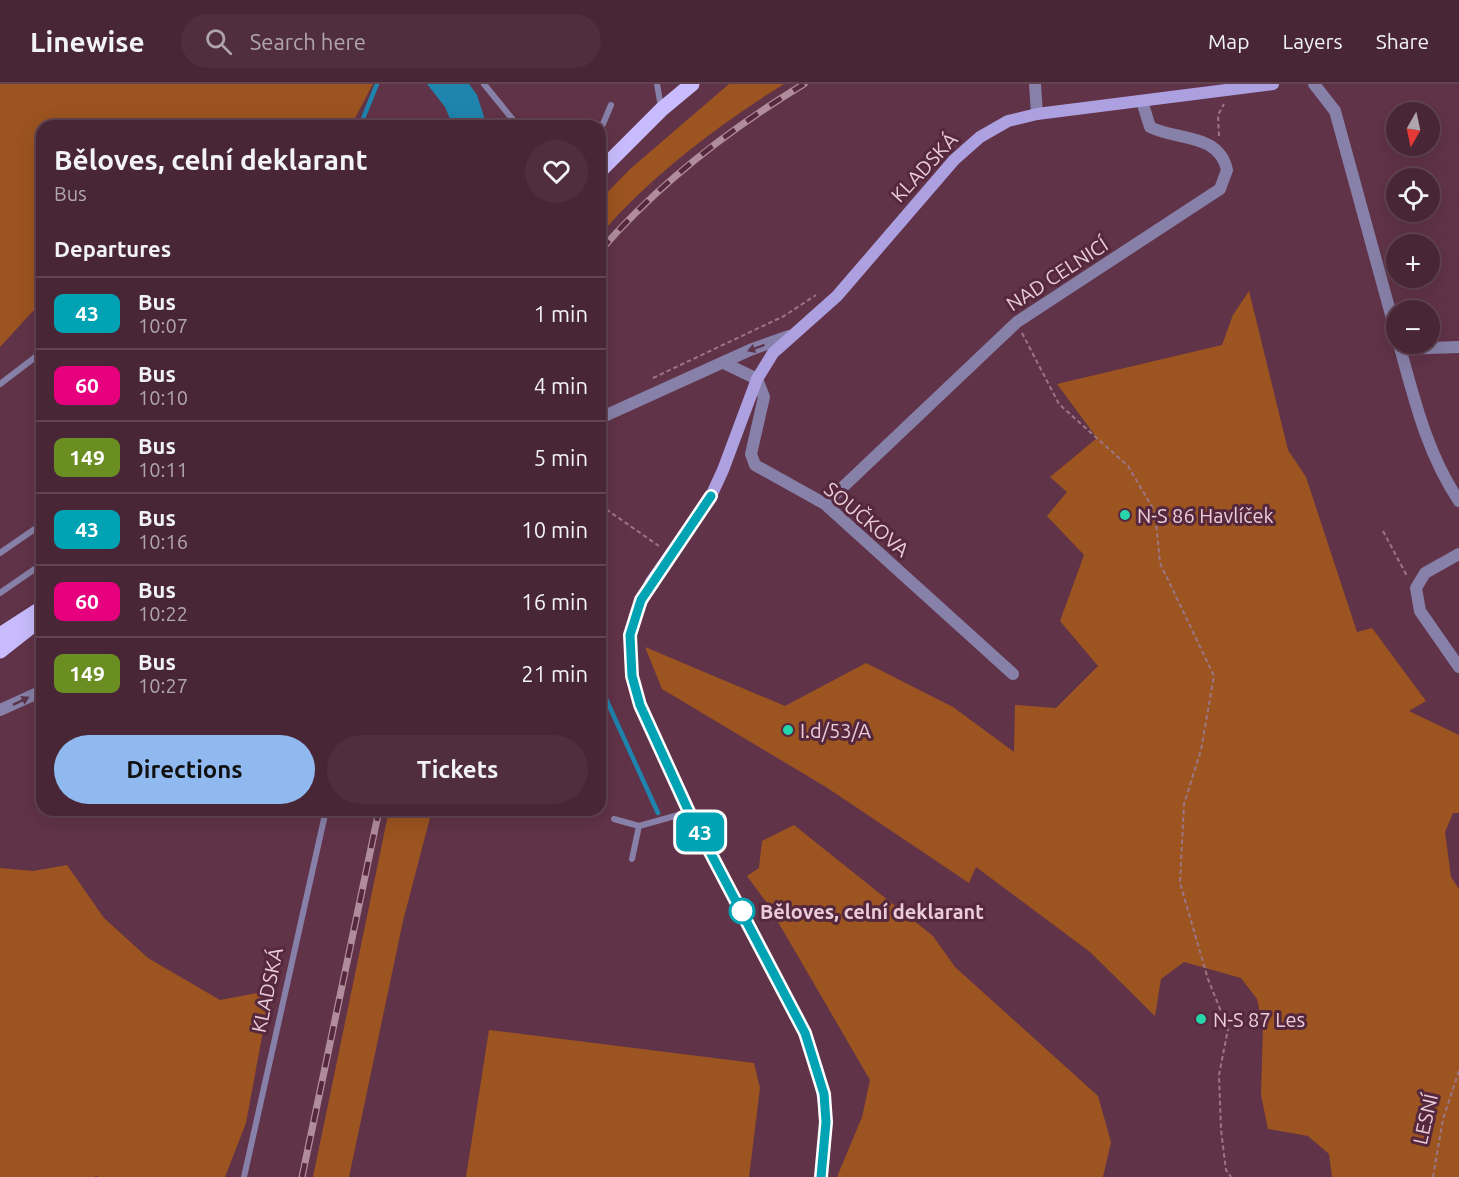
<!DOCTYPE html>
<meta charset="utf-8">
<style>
:root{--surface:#492636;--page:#502e3e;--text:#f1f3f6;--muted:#b1a5ad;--line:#614351;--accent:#90b9f0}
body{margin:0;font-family:Ubuntu,sans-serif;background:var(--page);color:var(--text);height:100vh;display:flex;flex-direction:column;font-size:22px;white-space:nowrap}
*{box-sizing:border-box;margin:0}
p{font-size:20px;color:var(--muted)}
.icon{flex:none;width:33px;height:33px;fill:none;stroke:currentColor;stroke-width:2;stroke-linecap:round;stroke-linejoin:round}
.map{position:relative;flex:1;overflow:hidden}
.side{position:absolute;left:36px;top:36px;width:570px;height:696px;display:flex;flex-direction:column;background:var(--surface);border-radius:18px;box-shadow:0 6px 24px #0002,0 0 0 2px var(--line)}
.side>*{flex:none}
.badge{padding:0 12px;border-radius:9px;font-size:21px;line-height:39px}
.needle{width:39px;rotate:189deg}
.buttons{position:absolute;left:1386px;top:18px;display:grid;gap:12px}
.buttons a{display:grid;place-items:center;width:54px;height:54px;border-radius:50%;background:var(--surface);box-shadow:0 6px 24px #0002,0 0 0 2px var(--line);font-size:30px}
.map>.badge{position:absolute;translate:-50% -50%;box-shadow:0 0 0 3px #fff}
h2{padding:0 18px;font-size:22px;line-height:54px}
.round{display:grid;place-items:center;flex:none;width:63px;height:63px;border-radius:32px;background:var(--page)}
.summary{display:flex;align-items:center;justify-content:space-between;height:102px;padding:0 18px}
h1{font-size:28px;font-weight:700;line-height:45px}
.cta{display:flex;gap:12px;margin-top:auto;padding:12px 18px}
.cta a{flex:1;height:69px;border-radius:36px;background:var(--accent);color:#111;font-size:24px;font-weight:700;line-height:69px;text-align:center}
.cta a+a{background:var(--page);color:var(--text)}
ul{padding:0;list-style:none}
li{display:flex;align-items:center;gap:18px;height:72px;padding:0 18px;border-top:2px solid var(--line)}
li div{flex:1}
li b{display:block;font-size:22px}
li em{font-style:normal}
li .badge{min-width:66px;font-weight:700;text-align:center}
header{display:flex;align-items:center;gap:36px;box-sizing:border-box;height:84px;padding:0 30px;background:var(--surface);border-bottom:2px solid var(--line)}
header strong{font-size:28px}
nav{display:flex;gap:33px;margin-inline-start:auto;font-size:21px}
.search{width:420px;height:54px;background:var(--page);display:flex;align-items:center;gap:15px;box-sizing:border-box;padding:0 21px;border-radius:33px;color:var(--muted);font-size:22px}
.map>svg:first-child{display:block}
</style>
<header>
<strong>Linewise</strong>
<div class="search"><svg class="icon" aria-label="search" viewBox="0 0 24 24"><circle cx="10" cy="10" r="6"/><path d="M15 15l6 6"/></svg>Search here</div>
<nav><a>Map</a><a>Layers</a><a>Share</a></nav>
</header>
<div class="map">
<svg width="1459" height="1093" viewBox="0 0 1459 1093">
<rect width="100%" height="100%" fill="#613348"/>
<path fill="#9c5420" d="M 0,0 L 373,0 L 351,42 L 42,42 L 42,233 L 33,227 L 0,263 Z
M 729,0 L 784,0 C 717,42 652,91 600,151 L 600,116 L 629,86 Z
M 1249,207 L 1288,366 L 1306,393 L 1357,548 L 1372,544 L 1426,617 L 1409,627 L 1459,651 L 1459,729 L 1453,729 L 1445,748 L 1451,793 L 1459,805 L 1459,1093 L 1332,1093 L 1329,1070 L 1308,1052 L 1268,1045 L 1261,1011 L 1263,942 L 1257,915 L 1241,894 L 1184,878 L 1161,895 L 1155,932 L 1090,868 L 976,783 L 969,799 L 826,703 L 662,605 L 645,563 L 785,622 L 866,579 L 953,623 L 1014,668 L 1015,621 L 1056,624 L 1098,582 L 1060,537 L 1084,471 L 1047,432 L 1067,408 L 1050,393 L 1097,354 L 1057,300 L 1222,261 L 1233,231 Z
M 389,726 L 432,726 L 403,837 L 349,1093 L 313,1093 Z
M 794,741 L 933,852 L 955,883 L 1098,1012 L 1111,1058 L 1103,1093 L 837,1093 L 862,1033 L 870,996 L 767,819 L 747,792 L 759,784 L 762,757 Z
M 67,781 L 104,834 L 148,874 L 220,916 L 262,908 L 269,915 L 246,1039 L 225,1093 L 98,1093 L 96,1091 L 95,1093 L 0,1093 L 0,784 L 33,787 Z
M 489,946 L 754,979 L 760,1004 L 749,1093 L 466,1093 Z"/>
<path fill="#1f84ae" d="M 427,0 L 469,0 L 477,11 L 487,42 L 453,42 L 445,23 Z"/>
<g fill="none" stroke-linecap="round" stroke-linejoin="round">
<path stroke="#1f84ae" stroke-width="4.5" d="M 360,42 L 377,0
M 600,606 L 606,615 L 658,729"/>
<path stroke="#9c7586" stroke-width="2" stroke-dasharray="4.5 3" stroke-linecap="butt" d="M 1219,52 L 1218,31 L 1224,20
M 1022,249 L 1059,320 L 1128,382 L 1155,428 L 1160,479 L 1214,592 L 1201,666 L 1184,720 L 1180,799 L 1208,895 L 1228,945 L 1219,991 L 1221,1046 L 1226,1086 L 1231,1093
M 653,294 L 784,232 L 816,211
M 600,421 L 659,462
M 1383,447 L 1407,492
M 1433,1093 L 1443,1035 L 1459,987"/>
<path stroke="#8780a8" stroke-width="6" d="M 484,0 L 518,42
M 657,0 L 661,23
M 600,47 L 611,21
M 0,300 L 42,268
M 0,469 L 42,440
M 0,509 L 42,480
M 614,735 L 639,742 L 689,728
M 632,775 L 639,742
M 244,1093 L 326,726"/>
<path stroke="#8780a8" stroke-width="12" d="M 1035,0 L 1037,30
M 1314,0 L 1335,27 L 1396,249
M 1399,260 C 1414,314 1427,370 1459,417
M 1401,265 L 1459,263
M 724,279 L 757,295 L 764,313 L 751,370 L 755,381 L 825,420 L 1013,590
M 600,334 L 750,266 L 789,252
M 825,420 L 1017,238 L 1220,105 L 1227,86 C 1219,49 1178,57 1150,43 L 1142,17
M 1459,470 L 1425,489 L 1416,504 L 1420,527 L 1459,583
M 0,626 L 42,607"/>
<path stroke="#aca0e0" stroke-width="12" d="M 821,1093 C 830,1035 825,1003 805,949 L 689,728 L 640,621 L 632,592 L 630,568 L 630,551 L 635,532 L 651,498 L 711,412 L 723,386 L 757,295 L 773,269 L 837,212 L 954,76 L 980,53 L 1008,37 L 1037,30 L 1273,0"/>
<path stroke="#c8bcfe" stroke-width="15" d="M 600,87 L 662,25 L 692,0
M 0,551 L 37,527
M 0,567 L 42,534"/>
<g stroke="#b18d9c" stroke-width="7">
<path id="rail" d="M 600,167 C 658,100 728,46 804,0
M 302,1093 L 379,726"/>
</g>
<use href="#rail" stroke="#55283d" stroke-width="4.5" stroke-dasharray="14" stroke-linecap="butt"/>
</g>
<defs><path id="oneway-solid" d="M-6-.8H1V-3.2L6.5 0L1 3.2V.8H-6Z" transform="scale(1.5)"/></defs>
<g fill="#5c354d">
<use href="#oneway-solid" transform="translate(756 264) rotate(160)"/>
<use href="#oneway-solid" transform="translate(21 617) rotate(-26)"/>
</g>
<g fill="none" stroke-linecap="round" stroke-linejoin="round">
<g stroke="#fff" stroke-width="14">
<path id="line" d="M 711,412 L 641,516 L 630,551 L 632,592 L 640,621 L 689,728 L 805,949 L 824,1010 L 826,1038 L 821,1093"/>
</g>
<use href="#line" stroke="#00a3b4" stroke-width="9"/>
</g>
<g fill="#27d5ad" stroke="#55283d" stroke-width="2">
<circle cx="1125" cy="431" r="6"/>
<circle cx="788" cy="646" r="6"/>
<circle cx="1201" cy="935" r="6"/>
</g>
<circle fill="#fff" stroke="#00a3b4" stroke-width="3" cx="742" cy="827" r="12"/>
<g text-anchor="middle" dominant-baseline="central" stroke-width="6" stroke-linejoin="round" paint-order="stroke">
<g font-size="20" fill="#ebcdd9" stroke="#55283d">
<text transform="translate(924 83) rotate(-47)">KLADSKÁ</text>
<text transform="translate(1057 190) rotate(-33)">NAD CELNICÍ</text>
<text transform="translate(867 435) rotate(40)">SOUČKOVA</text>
<text transform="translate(267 906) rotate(-78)">KLADSKÁ</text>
<text transform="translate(1425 1035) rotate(-77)">LESNÍ</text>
</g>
<g font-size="20" fill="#ebcdd9" stroke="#55283d" text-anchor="start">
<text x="1137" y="431">N-S 86 Havlíček</text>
<text x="800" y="646">I.d/53/A</text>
<text x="1213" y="935">N-S 87 Les</text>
</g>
<g font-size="20" font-weight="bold" fill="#ebcdd9" stroke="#55283d" text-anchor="start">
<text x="760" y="827">Běloves, celní deklarant</text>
</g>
</g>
</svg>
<div class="buttons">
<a><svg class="needle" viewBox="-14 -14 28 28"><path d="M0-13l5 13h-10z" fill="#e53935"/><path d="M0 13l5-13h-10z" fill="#b1a5ad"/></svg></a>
<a><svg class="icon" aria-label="locate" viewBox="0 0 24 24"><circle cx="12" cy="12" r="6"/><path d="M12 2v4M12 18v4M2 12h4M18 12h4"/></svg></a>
<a>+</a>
<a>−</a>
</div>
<b class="badge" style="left:700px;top:748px;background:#00a3b4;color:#fff">43</b>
<section class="side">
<div class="summary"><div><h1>Běloves, celní deklarant</h1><p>Bus</p></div><a class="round"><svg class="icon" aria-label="heart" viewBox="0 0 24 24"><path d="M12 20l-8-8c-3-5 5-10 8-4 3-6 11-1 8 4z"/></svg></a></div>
<h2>Departures</h2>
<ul>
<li><span class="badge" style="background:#00a3b4;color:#fff">43</span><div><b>Bus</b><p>10:07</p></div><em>1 min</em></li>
<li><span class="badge" style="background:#e6007e;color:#fff">60</span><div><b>Bus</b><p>10:10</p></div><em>4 min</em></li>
<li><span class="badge" style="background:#6b8e23;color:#fff">149</span><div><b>Bus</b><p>10:11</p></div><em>5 min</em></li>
<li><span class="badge" style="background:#00a3b4;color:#fff">43</span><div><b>Bus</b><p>10:16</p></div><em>10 min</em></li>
<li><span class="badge" style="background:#e6007e;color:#fff">60</span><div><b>Bus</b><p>10:22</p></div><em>16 min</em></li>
<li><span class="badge" style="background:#6b8e23;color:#fff">149</span><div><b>Bus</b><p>10:27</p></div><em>21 min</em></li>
</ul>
<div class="cta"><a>Directions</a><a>Tickets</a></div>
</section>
</div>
